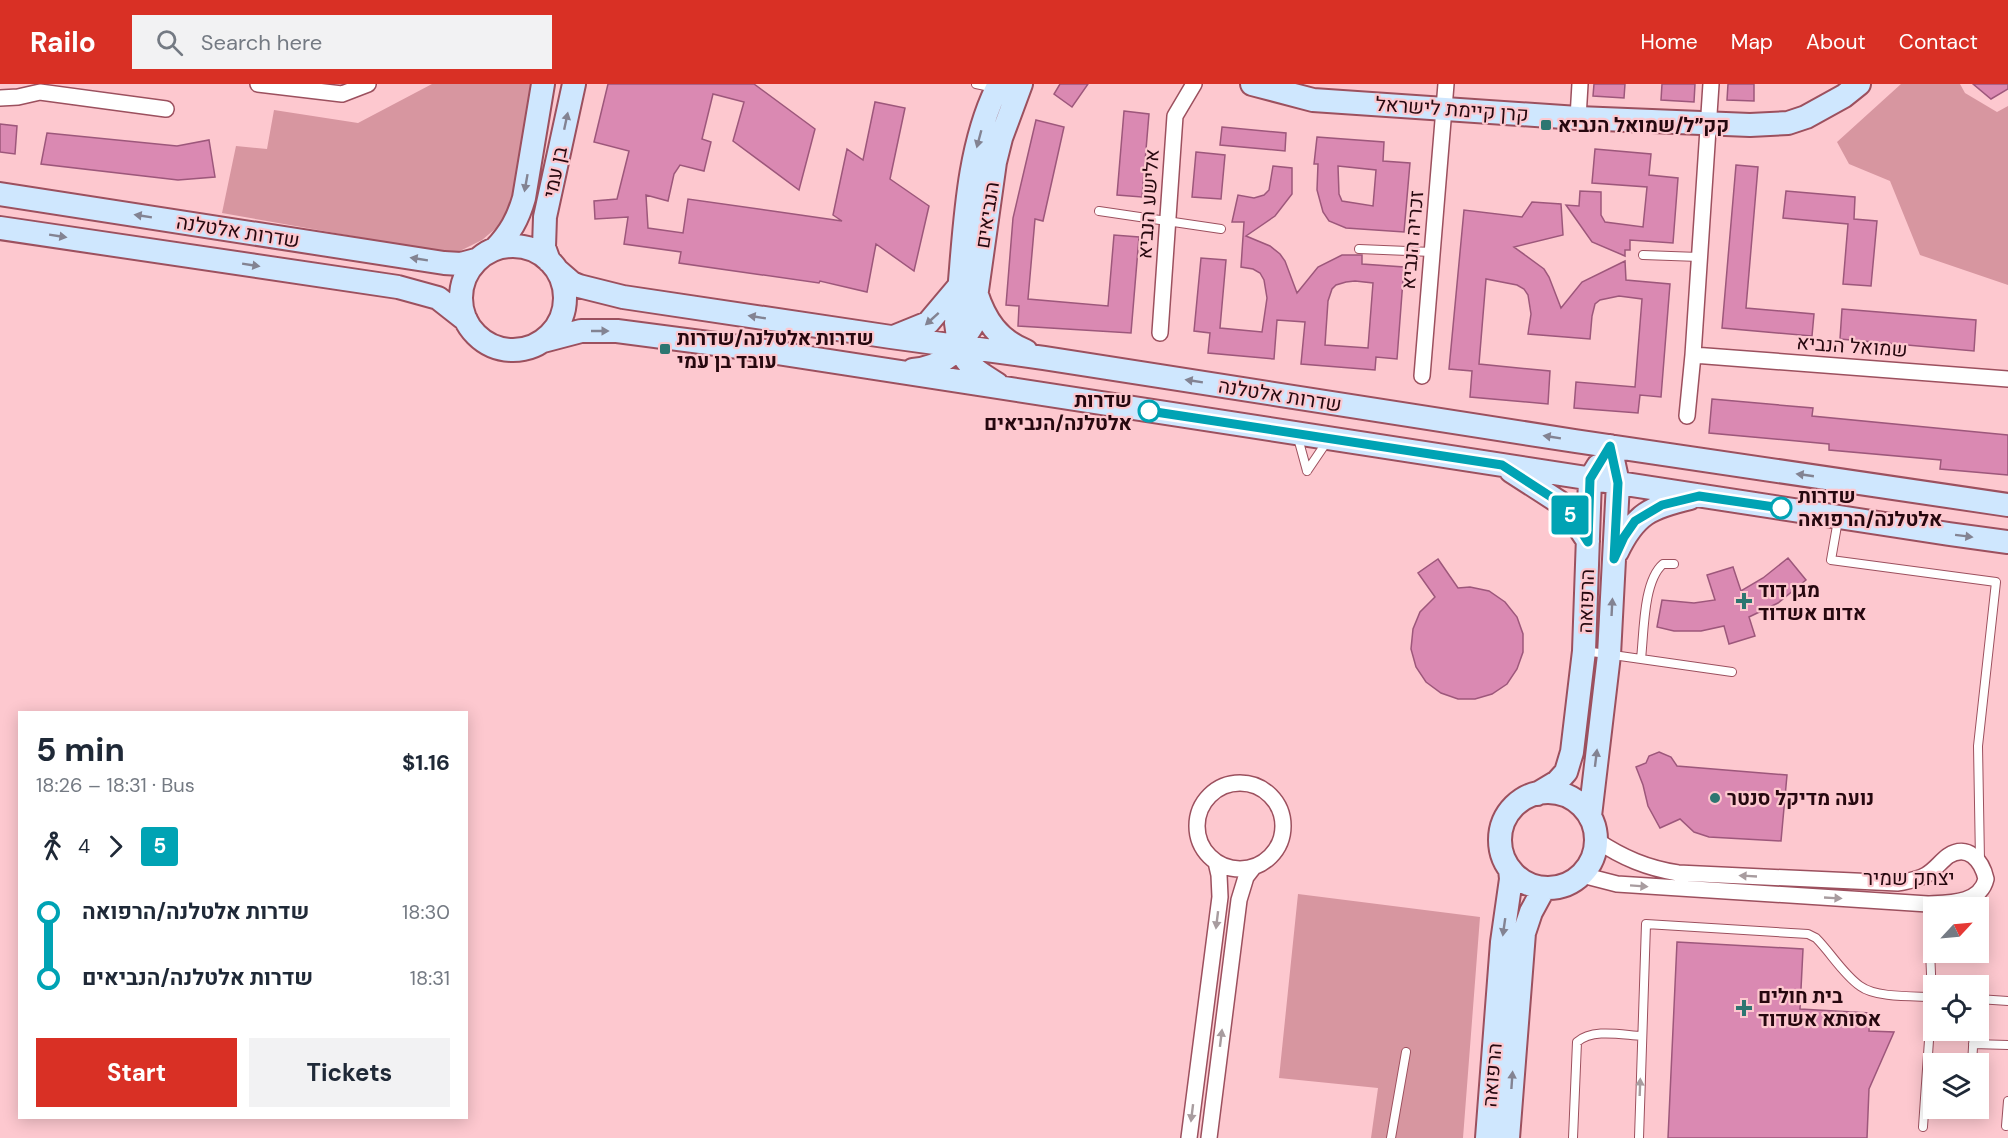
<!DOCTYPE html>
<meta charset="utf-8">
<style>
:root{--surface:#fff;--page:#f2f2f3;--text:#1f2937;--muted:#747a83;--accent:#d93025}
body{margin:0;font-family:"DM Sans",Heebo,sans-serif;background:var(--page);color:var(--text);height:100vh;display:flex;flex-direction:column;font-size:22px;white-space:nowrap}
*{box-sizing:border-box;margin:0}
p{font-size:20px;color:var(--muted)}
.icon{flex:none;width:33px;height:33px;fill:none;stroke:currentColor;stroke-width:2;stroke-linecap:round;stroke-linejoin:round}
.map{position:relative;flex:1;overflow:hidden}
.sheet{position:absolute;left:18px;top:627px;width:450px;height:408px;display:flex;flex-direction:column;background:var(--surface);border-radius:0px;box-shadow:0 3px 15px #0003}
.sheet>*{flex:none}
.badge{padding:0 12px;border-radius:4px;font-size:21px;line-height:39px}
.needle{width:39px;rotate:64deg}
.fabs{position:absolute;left:1923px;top:813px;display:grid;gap:12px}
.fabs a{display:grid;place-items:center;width:66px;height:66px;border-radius:0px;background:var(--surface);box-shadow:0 3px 15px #0003;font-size:30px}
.map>.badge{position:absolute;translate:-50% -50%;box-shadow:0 0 0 3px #fff}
.legs{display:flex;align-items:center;gap:9px;height:66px;padding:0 18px;font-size:20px}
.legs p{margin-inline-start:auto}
.head{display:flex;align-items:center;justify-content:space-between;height:102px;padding:0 18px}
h1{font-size:33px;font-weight:700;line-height:45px}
.primary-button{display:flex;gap:12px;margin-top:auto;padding:12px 18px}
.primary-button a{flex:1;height:69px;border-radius:0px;background:var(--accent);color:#fff;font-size:24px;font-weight:700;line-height:69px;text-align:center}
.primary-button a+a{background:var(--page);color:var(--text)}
ul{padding:0 18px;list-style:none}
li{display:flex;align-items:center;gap:21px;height:66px;font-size:22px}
li i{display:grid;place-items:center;width:9px;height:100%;margin:0 8px;background:currentColor}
li i::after{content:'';width:15px;height:15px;margin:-8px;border:4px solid;border-radius:50%;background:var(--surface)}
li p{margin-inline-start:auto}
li:first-child i{background:linear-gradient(#0000 50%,currentColor 0)}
li:last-child i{background:linear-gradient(currentColor 50%,#0000 0)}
header{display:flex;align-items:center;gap:36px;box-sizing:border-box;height:84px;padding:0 30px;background:var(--accent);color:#fff}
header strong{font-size:28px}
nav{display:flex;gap:33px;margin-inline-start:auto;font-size:21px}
.search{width:420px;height:54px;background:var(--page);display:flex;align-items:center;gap:15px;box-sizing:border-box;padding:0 21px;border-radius:0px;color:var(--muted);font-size:22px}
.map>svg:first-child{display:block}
</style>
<header>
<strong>Railo</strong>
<div class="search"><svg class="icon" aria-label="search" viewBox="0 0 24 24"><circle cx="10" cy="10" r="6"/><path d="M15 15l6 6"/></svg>Search here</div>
<nav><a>Home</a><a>Map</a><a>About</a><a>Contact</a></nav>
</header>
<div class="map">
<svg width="2008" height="1054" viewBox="0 0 2008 1054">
<rect width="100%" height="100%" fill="#fdc8cf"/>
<path fill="#d796a0" d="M 432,0 L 535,0 L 516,104 L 507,135 L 482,156 L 454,170 L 222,129 L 236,62 L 267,65 L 274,26 L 358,39 Z
M 1901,0 L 1960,0 L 1965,9 L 1997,28 L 2008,22 L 2008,201 L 1920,171 L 1890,97 L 1849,80 L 1837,58 Z
M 1298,810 L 1480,833 L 1463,1054 L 1371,1054 L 1378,1004 L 1279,994 Z"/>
<path fill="#da89b2" stroke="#9d577b" stroke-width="1.5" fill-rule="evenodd" d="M 608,0 L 754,0 L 815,45 L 799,106 L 733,57 L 744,18 L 713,10 L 702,55 L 711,58 L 704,87 L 680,81 L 674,90 L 668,117 L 646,111 L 648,144 L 683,149 L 688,115 L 842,137 L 833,131 L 847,65 L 863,76 L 875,18 L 905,24 L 890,95 L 929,122 L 914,187 L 876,160 L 867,208 L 820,197 L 819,199 L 679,179 L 681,168 L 624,160 L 628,133 L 595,135 L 594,117 L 617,115 L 629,67 L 594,58 Z
M 1060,0 L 1088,0 L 1072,23 L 1054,10 Z
M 1594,0 L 1625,0 L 1624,14 L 1593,12 Z
M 1662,0 L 1695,0 L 1694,18 L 1661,16 Z
M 1728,0 L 1754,0 L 1754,17 L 1727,16 Z
M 1973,0 L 2008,0 L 2008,5 L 1991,15 Z
M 1124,27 L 1149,30 L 1142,113 L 1117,111 Z
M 1036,36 L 1064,43 L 1043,137 L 1035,135 L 1028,215 L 1108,222 L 1114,151 L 1139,153 L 1131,249 L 1018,242 L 1019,222 L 1006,221 L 1013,134 Z
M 0,40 L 17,42 L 15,70 L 0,68 Z
M 1222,43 L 1286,49 L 1285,67 L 1220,61 Z
M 47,49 L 177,62 L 209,56 L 215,93 L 178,96 L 41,80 Z
M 1317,53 L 1384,58 L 1383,77 L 1410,79 L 1404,148 L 1346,144 L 1329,137 L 1323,128 L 1317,106 L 1318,80 L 1314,80 ZM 1338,82 L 1376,86 L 1373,122 L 1342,117 L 1339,110 Z
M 1595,65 L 1651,70 L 1649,91 L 1678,94 L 1673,159 L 1630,156 L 1630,166 L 1625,166 L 1625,172 L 1592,158 L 1566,121 L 1579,122 L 1580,107 L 1601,108 L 1601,131 L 1605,138 L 1643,143 L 1647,103 L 1592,99 Z
M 1196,68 L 1225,71 L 1221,115 L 1192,113 Z
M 1736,81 L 1758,83 L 1746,224 L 1814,230 L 1812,252 L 1722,244 Z
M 1273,82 L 1292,84 L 1292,110 L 1275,132 L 1246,152 L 1270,162 L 1280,170 L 1285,177 L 1297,209 L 1318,183 L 1342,171 L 1362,171 L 1362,180 L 1404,183 L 1397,275 L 1376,273 L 1375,286 L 1301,280 L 1305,238 L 1277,236 L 1274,275 L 1208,269 L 1210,249 L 1194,247 L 1201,174 L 1226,176 L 1220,244 L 1262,248 L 1267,214 L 1264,196 L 1260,189 L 1253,185 L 1241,183 L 1244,138 L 1232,138 L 1238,111 L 1254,114 L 1264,111 L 1269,106 ZM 1355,197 L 1373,199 L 1368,264 L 1325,261 L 1328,217 L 1332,205 L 1336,201 L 1346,198 Z
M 1786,107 L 1855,113 L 1854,135 L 1877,137 L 1871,202 L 1843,200 L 1848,140 L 1783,134 Z
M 1532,118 L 1561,120 L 1563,151 L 1514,163 L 1544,185 L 1549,193 L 1561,224 L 1582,198 L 1625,177 L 1626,196 L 1670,200 L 1661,313 L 1640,311 L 1638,329 L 1574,324 L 1576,298 L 1635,303 L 1642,215 L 1619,212 L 1600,216 L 1595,220 L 1592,232 L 1590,255 L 1528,250 L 1531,230 L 1528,211 L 1524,205 L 1517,201 L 1486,195 L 1479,280 L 1550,287 L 1548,320 L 1470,313 L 1472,287 L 1449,285 L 1464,126 L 1522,133 Z
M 1842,225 L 1976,236 L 1974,267 L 1840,255 Z
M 1712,315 L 1813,324 L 1812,332 L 2008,351 L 2008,391 L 1940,385 L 1941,376 L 1829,366 L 1829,360 L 1709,349 Z
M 1788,474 L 1806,496 L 1778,519 L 1749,533 L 1755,552 L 1729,560 L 1724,542 L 1701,547 L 1674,547 L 1657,543 L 1662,516 L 1694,519 L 1715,516 L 1707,491 L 1733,483 L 1741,507 L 1763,494 Z
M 1438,475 L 1458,504 L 1470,503 L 1489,507 L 1505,518 L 1517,533 L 1523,550 L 1523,568 L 1517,585 L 1507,600 L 1492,610 L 1475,615 L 1458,615 L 1441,609 L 1426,598 L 1416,583 L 1411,565 L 1413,545 L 1420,528 L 1435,513 L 1418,489 Z
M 1659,668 L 1671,673 L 1677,682 L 1787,691 L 1781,757 L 1709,753 L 1694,748 L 1680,735 L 1660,744 L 1648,722 L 1643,701 L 1636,683 L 1646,679 L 1649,672 Z
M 1677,858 L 1803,865 L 1800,925 L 1870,929 L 1869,947 L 1894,948 L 1869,1005 L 1867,1054 L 1668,1054 Z"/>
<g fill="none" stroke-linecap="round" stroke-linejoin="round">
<g stroke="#9c505e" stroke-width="10">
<path id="lane" d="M 976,0 L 995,4
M 1099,127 L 1221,145
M 1359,165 L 1432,168
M 1643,171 L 1699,173
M 1298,354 L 1307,387
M 1307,387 L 1328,356
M 1838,436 L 1831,476 L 1996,498 L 1978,662 L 1980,776
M 1585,567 L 1732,588
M 1641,575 C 1644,549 1643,497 1663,480 L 1674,480
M 1978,915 L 2008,917
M 1973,960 L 2008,961
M 1972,980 L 1974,946
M 1969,1029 L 1969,1024
M 2006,1042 L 2008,1017
M 1923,1043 L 1932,913 L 1928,820
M 1391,1054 L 1406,968
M 1573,1054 L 1577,958 C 1593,944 1622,951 1642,952
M 1639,1054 L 1646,840 L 1808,850 L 1816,854 C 1831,869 1843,890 1860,902 C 1876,914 1913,912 1934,913"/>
</g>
<g stroke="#9c505e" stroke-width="18">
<path id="street" d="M 258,0 L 342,10 L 368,0
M 1711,0 L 1693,271 L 2008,295
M 0,14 L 18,13 L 40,8 L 166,25
M 1578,34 L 1580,0
M 1160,249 L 1175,32 L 1194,0
M 1422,292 L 1446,0
M 1687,332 L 1693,271
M1197 742a43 43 0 1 1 86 0a43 43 0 1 1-86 0Z
M 1582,791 L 1617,800 L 1928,820 C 1949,819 1980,820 1986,795 C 1982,777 1968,759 1948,772 C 1940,778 1935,786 1926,791 C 1917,796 1908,797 1898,799 L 1678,789 C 1647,784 1623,774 1596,756
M 1189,1054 L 1220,813 L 1219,791 L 1216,778
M 1209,1054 L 1239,816 L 1246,793 L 1253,784"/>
</g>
<g stroke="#9c505e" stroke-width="26">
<path id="secondary" d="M 1252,0 L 1313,16 L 1578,34 L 1750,41 L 1788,39 L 1806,33 L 1844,12 L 1859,0
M 0,110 L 444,179 L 461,180 L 476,176
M 0,144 L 398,203 L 438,214 L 466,236
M461 214a52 52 0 1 1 104 0a52 52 0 1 1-104 0Z
M 495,165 C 510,149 518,135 524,114 L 543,0
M 549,177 L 544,163 L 545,133 L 574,0
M 557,186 L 572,199 L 579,202 L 623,213 L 891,253 L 1044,274 L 1575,357 L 2008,421
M 976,208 C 985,236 998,256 1026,267
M 896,252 L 928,239 L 960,201
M 543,257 L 581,247 L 617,247 L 739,263 L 1949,450 L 2008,458
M 913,286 C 946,282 955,269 972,242 L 995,78 L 1001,54 L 1021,0
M 997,300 C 965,280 961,277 956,239 C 965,162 963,70 999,0
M 1511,387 L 1559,418 L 1572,433 L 1588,457
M 1617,468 C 1635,430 1651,423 1690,414
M1500 756a48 48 0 1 1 96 0a48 48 0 1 1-96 0Z
M 1537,710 L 1557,698 L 1566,688 L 1572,668 L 1584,567 L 1590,395 L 1598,382
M 1590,732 L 1609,571 L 1618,399 L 1610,362
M 1487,1054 L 1502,858 L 1511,795 L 1510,785
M 1508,1054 L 1524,849 L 1531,828 L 1544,804"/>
</g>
<use href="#lane" stroke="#fff" stroke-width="8"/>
<use href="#street" stroke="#fff" stroke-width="15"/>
<use href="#secondary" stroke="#cfe7fe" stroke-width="22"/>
</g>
<defs><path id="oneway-solid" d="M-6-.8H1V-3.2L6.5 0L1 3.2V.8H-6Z" transform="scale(1.5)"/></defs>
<g fill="#838392">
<use href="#oneway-solid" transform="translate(566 37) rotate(-78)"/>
<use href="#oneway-solid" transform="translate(979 55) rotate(105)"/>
<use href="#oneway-solid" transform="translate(526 99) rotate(100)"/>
<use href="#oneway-solid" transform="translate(143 132) rotate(-171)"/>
<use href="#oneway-solid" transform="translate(58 152) rotate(9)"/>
<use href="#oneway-solid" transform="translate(419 175) rotate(-171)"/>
<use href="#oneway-solid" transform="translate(251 181) rotate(9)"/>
<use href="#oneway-solid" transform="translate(757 233) rotate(-171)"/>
<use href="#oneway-solid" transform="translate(932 235) rotate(138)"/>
<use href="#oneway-solid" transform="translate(600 247)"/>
<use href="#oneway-solid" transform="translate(1194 297) rotate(-171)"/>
<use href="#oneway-solid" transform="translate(1552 353) rotate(-171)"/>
<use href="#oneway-solid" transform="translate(1805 391) rotate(-172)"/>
<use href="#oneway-solid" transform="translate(1964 452) rotate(7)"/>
<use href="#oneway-solid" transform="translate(1612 523) rotate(-87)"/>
<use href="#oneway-solid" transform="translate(1596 674) rotate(-83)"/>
<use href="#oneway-solid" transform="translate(1504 843) rotate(98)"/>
<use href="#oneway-solid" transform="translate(1512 996) rotate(-86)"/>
</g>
<g fill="#a89c9f">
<use href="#oneway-solid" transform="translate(1748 792) rotate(-177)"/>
<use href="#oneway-solid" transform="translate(1639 802) rotate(4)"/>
<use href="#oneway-solid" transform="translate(1833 814) rotate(3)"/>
<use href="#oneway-solid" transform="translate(1217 836) rotate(97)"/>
<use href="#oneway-solid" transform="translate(1221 954) rotate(-83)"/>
<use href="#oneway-solid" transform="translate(1640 1003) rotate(-88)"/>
<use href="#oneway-solid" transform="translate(1192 1029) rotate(97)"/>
</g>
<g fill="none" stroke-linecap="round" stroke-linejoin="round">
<g stroke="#fff" stroke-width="14">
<path id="line-1" d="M 1149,327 L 1502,381 L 1559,418 L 1572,433 L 1588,458 L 1590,395 L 1610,362 L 1618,399 L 1614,475 L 1624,453 L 1635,437 L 1662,421 L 1699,412 L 1781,424"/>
</g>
<use href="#line-1" stroke="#00a3b4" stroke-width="9"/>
</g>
<g fill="#2d7671" stroke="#fdc8cf" stroke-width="2">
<rect x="1540" y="35" width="12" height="12" rx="3"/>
<rect x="659" y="259" width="12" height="12" rx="3"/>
<path d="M1741 508h6v6h6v6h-6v6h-6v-6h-6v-6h6z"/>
<circle cx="1715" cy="714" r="6"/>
<path d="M1741 915h6v6h6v6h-6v6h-6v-6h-6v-6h6z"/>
</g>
<g fill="#fff" stroke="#00a3b4" stroke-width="3">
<circle cx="1149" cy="327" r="10"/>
<circle cx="1781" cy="424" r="10"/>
</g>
<g text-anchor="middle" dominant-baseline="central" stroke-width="4.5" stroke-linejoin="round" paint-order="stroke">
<g font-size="20" fill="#26080f" stroke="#fdc8cf">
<text transform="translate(1452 25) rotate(4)">קרן קיימת לישראל</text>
<text transform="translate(555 88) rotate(-78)">בן עמי</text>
<text transform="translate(1148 120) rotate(-86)">אלישע הנביא</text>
<text transform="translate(987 131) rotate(-81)">הנביאים</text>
<text transform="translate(238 147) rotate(9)">שדרות אלטלנה</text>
<text transform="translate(1412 156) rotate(-85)">זכריה הנביא</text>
<text transform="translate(1852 262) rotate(4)">שמואל הנביא</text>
<text transform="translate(1280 311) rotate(9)">שדרות אלטלנה</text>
<text transform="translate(1586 517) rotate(-88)">הרפואה</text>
<text x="1909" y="794">יצחק שמיר</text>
<text transform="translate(1492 991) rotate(-85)">הרפואה</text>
</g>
<g font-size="20" font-weight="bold" fill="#26080f" stroke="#fdc8cf" text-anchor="start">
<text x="1558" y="41">קק״ל/שמואל הנביא</text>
<text x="677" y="254">שדרות אלטלנה/שדרות<tspan x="677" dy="23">עובד בן עמי</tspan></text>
<text x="1758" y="506">מגן דוד<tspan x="1758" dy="23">אדום אשדוד</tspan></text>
<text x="1727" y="714">נועה מדיקל סנטר</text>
<text x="1758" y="912">בית חולים<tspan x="1758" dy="23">אסותא אשדוד</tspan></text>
</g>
<g font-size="20" font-weight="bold" fill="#26080f" stroke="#fdc8cf" text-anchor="end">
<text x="1132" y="316">שדרות<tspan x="1132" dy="23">אלטלנה/הנביאים</tspan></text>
<text x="1798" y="412" text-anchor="start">שדרות<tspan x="1798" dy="23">אלטלנה/הרפואה</tspan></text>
</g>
</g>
</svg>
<div class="fabs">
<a><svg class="needle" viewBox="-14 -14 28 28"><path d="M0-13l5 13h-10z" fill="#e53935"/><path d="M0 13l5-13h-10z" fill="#747a83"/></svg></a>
<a><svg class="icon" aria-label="locate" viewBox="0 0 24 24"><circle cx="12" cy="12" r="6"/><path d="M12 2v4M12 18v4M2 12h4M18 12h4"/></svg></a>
<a><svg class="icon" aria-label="layers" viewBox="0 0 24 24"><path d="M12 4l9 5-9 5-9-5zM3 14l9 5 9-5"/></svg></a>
</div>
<b class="badge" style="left:1570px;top:431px;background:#00a3b4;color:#fff">5</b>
<section class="sheet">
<div class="head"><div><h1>5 min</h1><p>18:26 – 18:31 · Bus</p></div><b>$1.16</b></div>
<div class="legs"><svg class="icon" aria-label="walk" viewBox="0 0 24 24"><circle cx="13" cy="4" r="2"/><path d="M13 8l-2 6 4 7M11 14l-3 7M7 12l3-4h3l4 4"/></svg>4<svg class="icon" aria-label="forward" viewBox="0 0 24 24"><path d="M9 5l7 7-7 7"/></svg><b class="badge" style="background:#00a3b4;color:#fff">5</b></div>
<ul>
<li><i style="color:#00a3b4"></i><b>שדרות אלטלנה/הרפואה</b><p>18:30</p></li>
<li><i style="color:#00a3b4"></i><b>שדרות אלטלנה/הנביאים</b><p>18:31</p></li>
</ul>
<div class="primary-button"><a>Start</a><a>Tickets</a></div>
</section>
</div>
